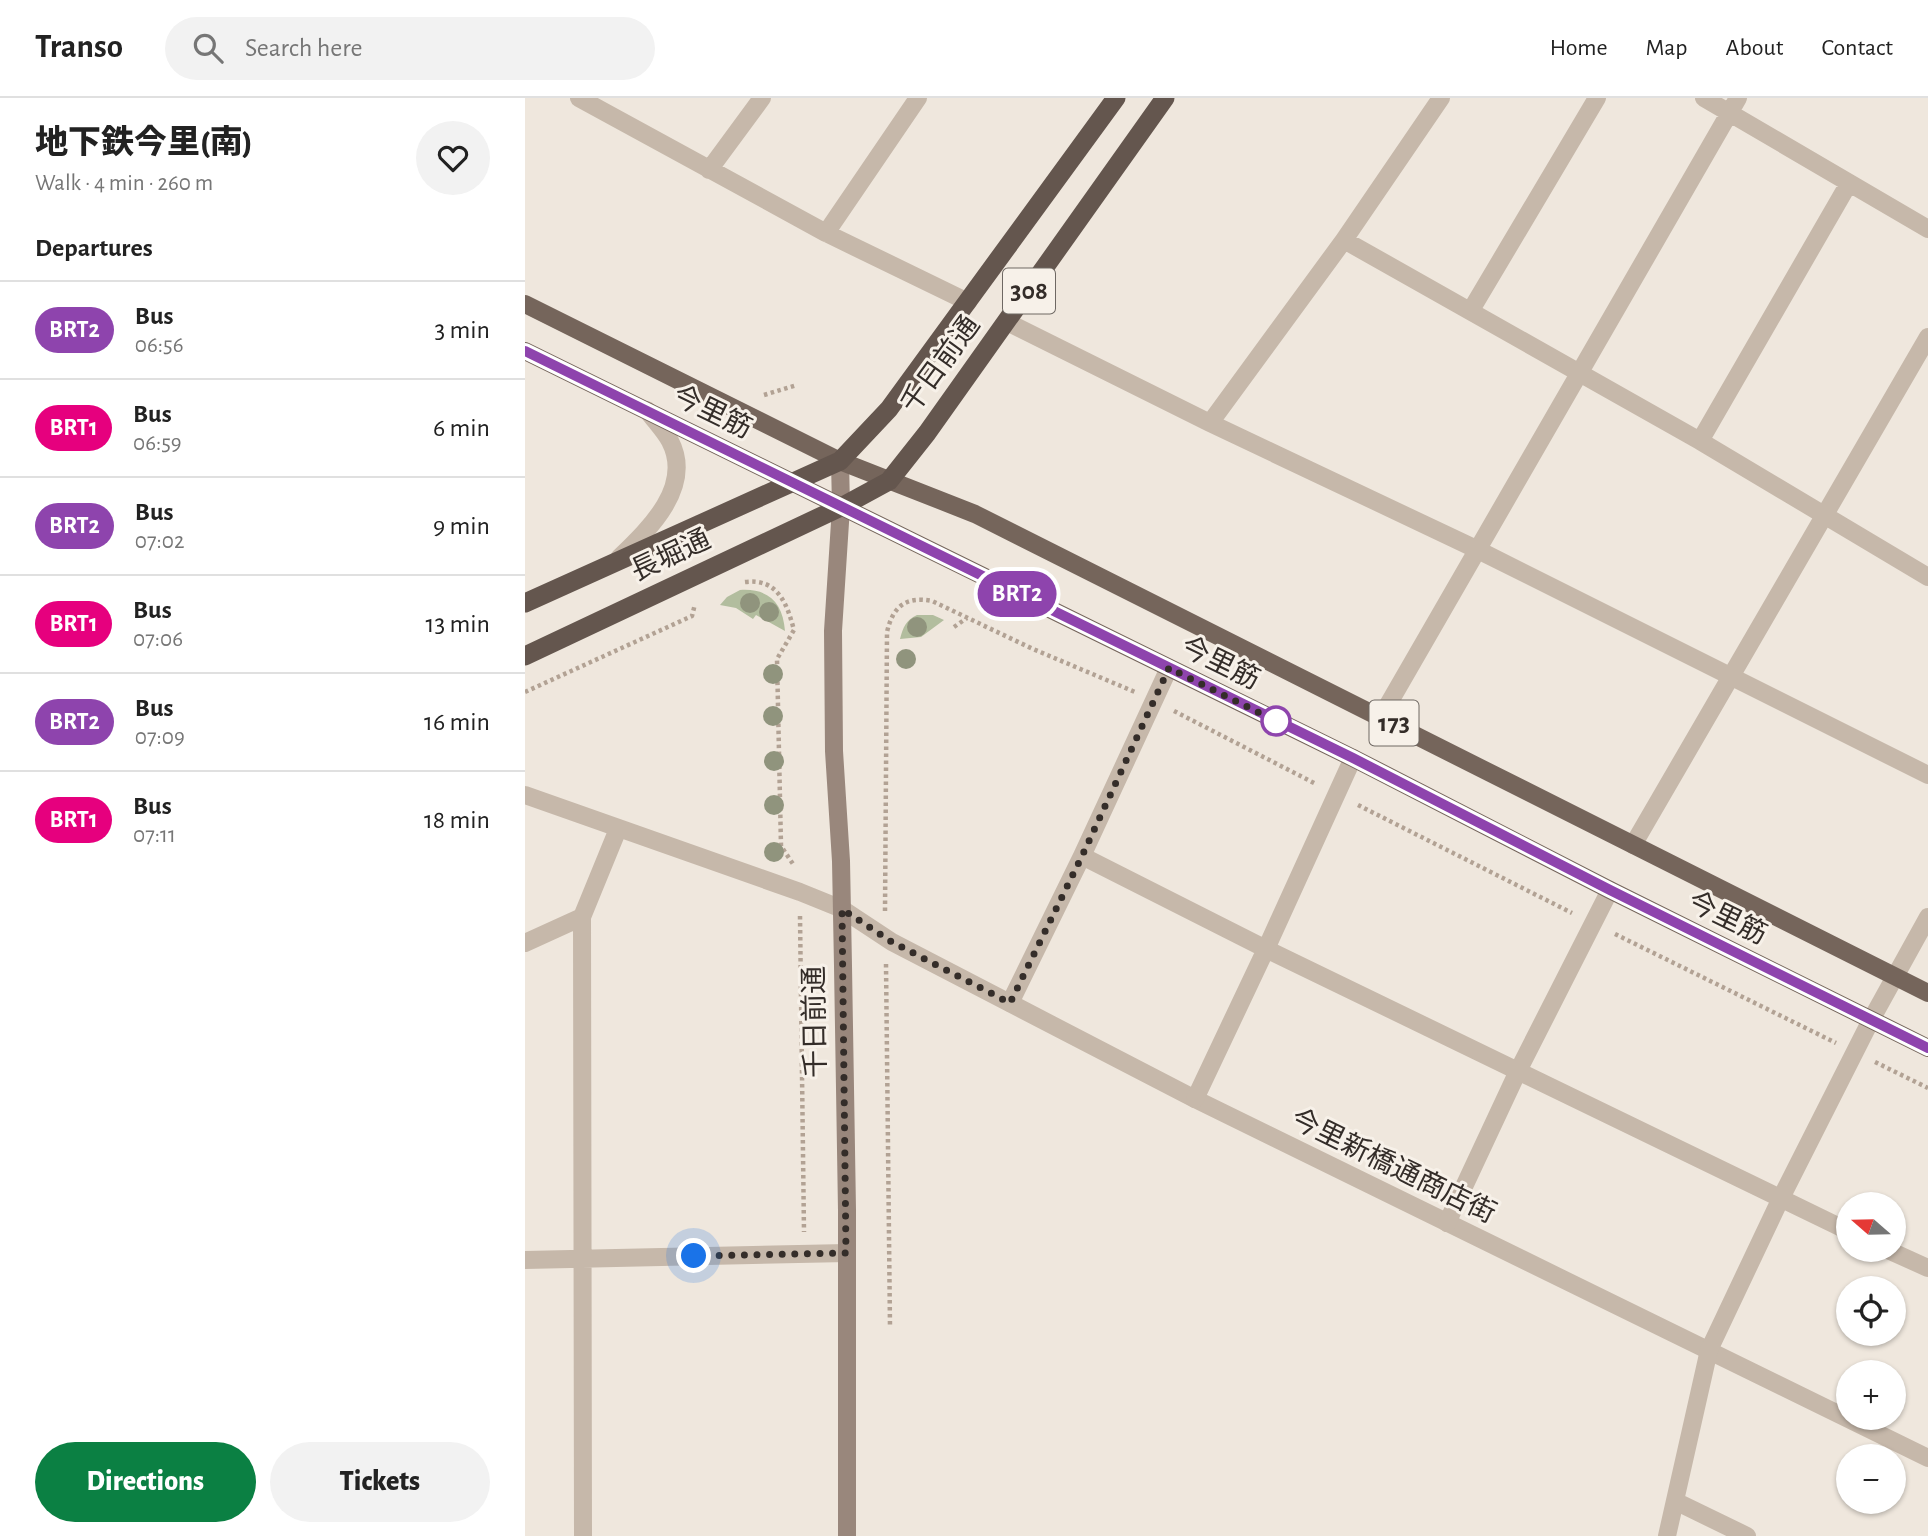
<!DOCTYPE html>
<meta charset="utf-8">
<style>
:root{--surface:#fff;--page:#f2f2f2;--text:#222;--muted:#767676;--line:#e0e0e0;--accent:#0b8043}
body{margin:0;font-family:"Alegreya Sans","Noto Sans JP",sans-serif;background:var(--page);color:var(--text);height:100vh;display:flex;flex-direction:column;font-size:26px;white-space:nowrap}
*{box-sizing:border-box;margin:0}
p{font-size:23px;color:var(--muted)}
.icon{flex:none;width:38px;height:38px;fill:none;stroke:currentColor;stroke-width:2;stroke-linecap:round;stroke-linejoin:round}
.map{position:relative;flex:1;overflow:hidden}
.drawer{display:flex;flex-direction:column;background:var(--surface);width:525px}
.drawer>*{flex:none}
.badge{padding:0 14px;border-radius:23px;font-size:24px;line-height:46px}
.needle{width:46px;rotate:290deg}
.controls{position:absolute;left:1311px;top:1094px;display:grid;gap:14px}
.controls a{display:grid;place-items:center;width:70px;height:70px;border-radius:50%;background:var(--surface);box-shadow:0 2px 5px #0004;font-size:35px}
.you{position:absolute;width:35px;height:35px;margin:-18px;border:5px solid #fff;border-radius:50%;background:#1a73e8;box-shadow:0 0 0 10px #1a73e833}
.map>.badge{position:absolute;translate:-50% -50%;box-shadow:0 0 0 4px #fff}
h2{padding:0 35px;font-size:26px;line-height:63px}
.round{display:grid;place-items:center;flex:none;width:74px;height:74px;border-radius:37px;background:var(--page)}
.headline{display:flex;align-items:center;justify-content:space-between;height:119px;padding:0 35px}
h1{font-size:33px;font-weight:800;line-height:52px}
.primary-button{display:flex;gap:14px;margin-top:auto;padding:14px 35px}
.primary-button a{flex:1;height:80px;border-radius:42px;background:var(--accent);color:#fff;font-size:28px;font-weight:800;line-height:80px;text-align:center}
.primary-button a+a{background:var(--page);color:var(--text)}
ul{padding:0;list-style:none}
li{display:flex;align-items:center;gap:21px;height:98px;padding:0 35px;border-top:2px solid var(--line)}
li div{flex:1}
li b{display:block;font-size:26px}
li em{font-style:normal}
li .badge{min-width:77px;font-weight:700;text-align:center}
header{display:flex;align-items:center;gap:42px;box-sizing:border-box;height:98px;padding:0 35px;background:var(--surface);border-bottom:2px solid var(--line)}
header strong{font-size:33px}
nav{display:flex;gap:38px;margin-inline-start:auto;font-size:24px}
.search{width:490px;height:63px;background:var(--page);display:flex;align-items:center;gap:18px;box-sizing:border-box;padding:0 24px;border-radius:38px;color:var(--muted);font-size:26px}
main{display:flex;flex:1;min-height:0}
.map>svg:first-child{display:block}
</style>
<header>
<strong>Transo</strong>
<div class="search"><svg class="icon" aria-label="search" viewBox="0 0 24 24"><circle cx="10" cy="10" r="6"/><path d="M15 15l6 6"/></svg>Search here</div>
<nav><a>Home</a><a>Map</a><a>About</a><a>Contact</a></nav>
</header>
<main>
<section class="drawer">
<div class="headline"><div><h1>地下鉄今里(南)</h1><p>Walk · 4 min · 260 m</p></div><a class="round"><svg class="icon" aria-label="heart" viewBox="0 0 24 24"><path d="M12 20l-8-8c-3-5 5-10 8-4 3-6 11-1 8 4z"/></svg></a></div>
<h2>Departures</h2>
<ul>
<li><span class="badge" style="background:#8e44ad;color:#fff">BRT2</span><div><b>Bus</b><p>06:56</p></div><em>3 min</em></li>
<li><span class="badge" style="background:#e6007e;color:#fff">BRT1</span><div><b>Bus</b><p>06:59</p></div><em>6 min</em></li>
<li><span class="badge" style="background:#8e44ad;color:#fff">BRT2</span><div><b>Bus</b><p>07:02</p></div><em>9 min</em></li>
<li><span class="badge" style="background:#e6007e;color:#fff">BRT1</span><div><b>Bus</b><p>07:06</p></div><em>13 min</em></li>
<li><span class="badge" style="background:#8e44ad;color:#fff">BRT2</span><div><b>Bus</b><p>07:09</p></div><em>16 min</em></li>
<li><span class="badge" style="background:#e6007e;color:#fff">BRT1</span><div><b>Bus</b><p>07:11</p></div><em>18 min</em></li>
</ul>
<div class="primary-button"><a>Directions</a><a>Tickets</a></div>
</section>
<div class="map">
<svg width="1403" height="1438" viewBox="0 0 1403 1438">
<rect width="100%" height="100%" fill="#efe7dd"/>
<path fill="#b2bd9e" d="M 215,492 C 244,490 258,505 260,533 L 231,517 L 228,521 L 211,510 L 195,507 L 202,499 Z
M 392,517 L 408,517 L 419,522 L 396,539 L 375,541 C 378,529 381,522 392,517 Z"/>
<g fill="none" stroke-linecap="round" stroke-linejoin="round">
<path stroke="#b2a294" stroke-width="4.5" stroke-dasharray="3.5 3.5" stroke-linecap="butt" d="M 239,297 L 272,287
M 220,484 C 253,480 262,506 269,532 L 252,561 L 256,748 L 268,766
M 429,529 L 442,520
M 0,594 L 167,518 L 170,506
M 649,613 L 791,686
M 833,707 L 1047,815
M 360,813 L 362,534 C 368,508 381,498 407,503 L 508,551 L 610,594
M 275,818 L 279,1134
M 1090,836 L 1311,945
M 361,866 L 365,1229
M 1350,964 L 1403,990"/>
<path stroke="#c6b8aa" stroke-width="18" d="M 317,811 L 367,844 L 670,1001 L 1403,1360"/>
<path stroke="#c6b8aa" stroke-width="18" d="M 54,0 L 301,135 L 443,204
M 1179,0 L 1403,131
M 184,72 L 237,0
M 301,135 L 393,0
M 819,142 L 1175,343 L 1403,479
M 946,212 L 1072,0
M 482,224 L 685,325 L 951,451 L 1403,677
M 685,325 L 819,142 L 916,0
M 1175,343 L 1324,85
M 94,460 C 123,432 169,389 145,343 C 139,332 129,322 122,312
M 856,619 L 1213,0
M 0,697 L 275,794 L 317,811
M 1108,747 L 1403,239
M 557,758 L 741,851 L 1323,1133
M 0,845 L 57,819
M 485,905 L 557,758 L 644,570
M 670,1001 L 741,851 L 828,660
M 922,1125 L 993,973 L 1085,792
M 1363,1152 L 1403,1170
M 0,1162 L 322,1155
M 1150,1403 L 1222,1438
M 58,1438 L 57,819 L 93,731
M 1142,1438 L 1184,1252 L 1255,1102 L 1346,922 L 1403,819"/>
<path stroke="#99877c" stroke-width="18" d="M 315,363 L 316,409 L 308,533 L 309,653 L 316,763 L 318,868 L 322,1112 L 322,1438"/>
<path stroke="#75655b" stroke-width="18" d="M 0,206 L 315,363 L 450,416 L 1403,895
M 0,253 L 828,660 L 1085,792 L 1403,950"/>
<path stroke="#64564e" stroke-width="19" d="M 0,505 L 315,363 L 364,311 L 591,0
M 0,558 L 316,409 L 364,383 L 402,335 L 640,0"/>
</g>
<g fill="#90947d">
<circle cx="225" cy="505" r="10"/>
<circle cx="244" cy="514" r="10"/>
<circle cx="392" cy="529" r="10"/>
<circle cx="381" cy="561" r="10"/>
<circle cx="248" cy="576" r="10"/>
<circle cx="248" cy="618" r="10"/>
<circle cx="249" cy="663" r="10"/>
<circle cx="249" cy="707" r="10"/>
<circle cx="249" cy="754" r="10"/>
</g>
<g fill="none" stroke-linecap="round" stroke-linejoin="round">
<g stroke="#fff" stroke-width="16">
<path id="line" d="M 0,253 L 828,660 L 1085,792 L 1403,950"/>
</g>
<use href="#line" stroke="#8e44ad" stroke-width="10"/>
<path stroke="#342d29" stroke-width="7" stroke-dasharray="0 12.6" d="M 169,1158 L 321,1155 L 317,811 L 367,844 L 485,905 L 557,758 L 644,570 L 751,623"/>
</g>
<circle fill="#fff" stroke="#8e44ad" stroke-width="3.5" cx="751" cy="623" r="14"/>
<g text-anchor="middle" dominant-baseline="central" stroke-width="6" stroke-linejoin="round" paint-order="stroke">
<g fill="#f7f1e9" stroke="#6e6863" stroke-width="2">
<rect x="478" y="170.5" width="52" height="45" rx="5"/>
<rect x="844.5" y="602.5" width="49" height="45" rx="5"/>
</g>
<g font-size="26" font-weight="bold" fill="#342d29">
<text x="504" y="193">308</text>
<text x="869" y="625">173</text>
</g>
<g font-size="28" fill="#342d29" stroke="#f7f1e9">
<text transform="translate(416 267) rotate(-54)">千日前通</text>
<text transform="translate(187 315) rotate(26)">今里筋</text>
<text transform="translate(146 458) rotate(-25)">長堀通</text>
<text transform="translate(695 566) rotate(26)">今里筋</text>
<text transform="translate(1202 821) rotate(26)">今里筋</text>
<text transform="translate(291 924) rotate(-91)">千日前通</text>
<text transform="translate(868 1069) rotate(26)">今里新橋通商店街</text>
</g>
</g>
</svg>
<div class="controls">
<a><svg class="needle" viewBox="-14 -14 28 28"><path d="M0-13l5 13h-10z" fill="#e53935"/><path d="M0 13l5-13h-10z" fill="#767676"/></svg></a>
<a><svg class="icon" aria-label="locate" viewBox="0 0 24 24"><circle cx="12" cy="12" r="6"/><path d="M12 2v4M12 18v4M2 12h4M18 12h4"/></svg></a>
<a>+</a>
<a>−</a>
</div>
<div class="you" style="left:169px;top:1158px"></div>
<b class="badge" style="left:492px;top:496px;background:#8e44ad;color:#fff">BRT2</b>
</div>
</main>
